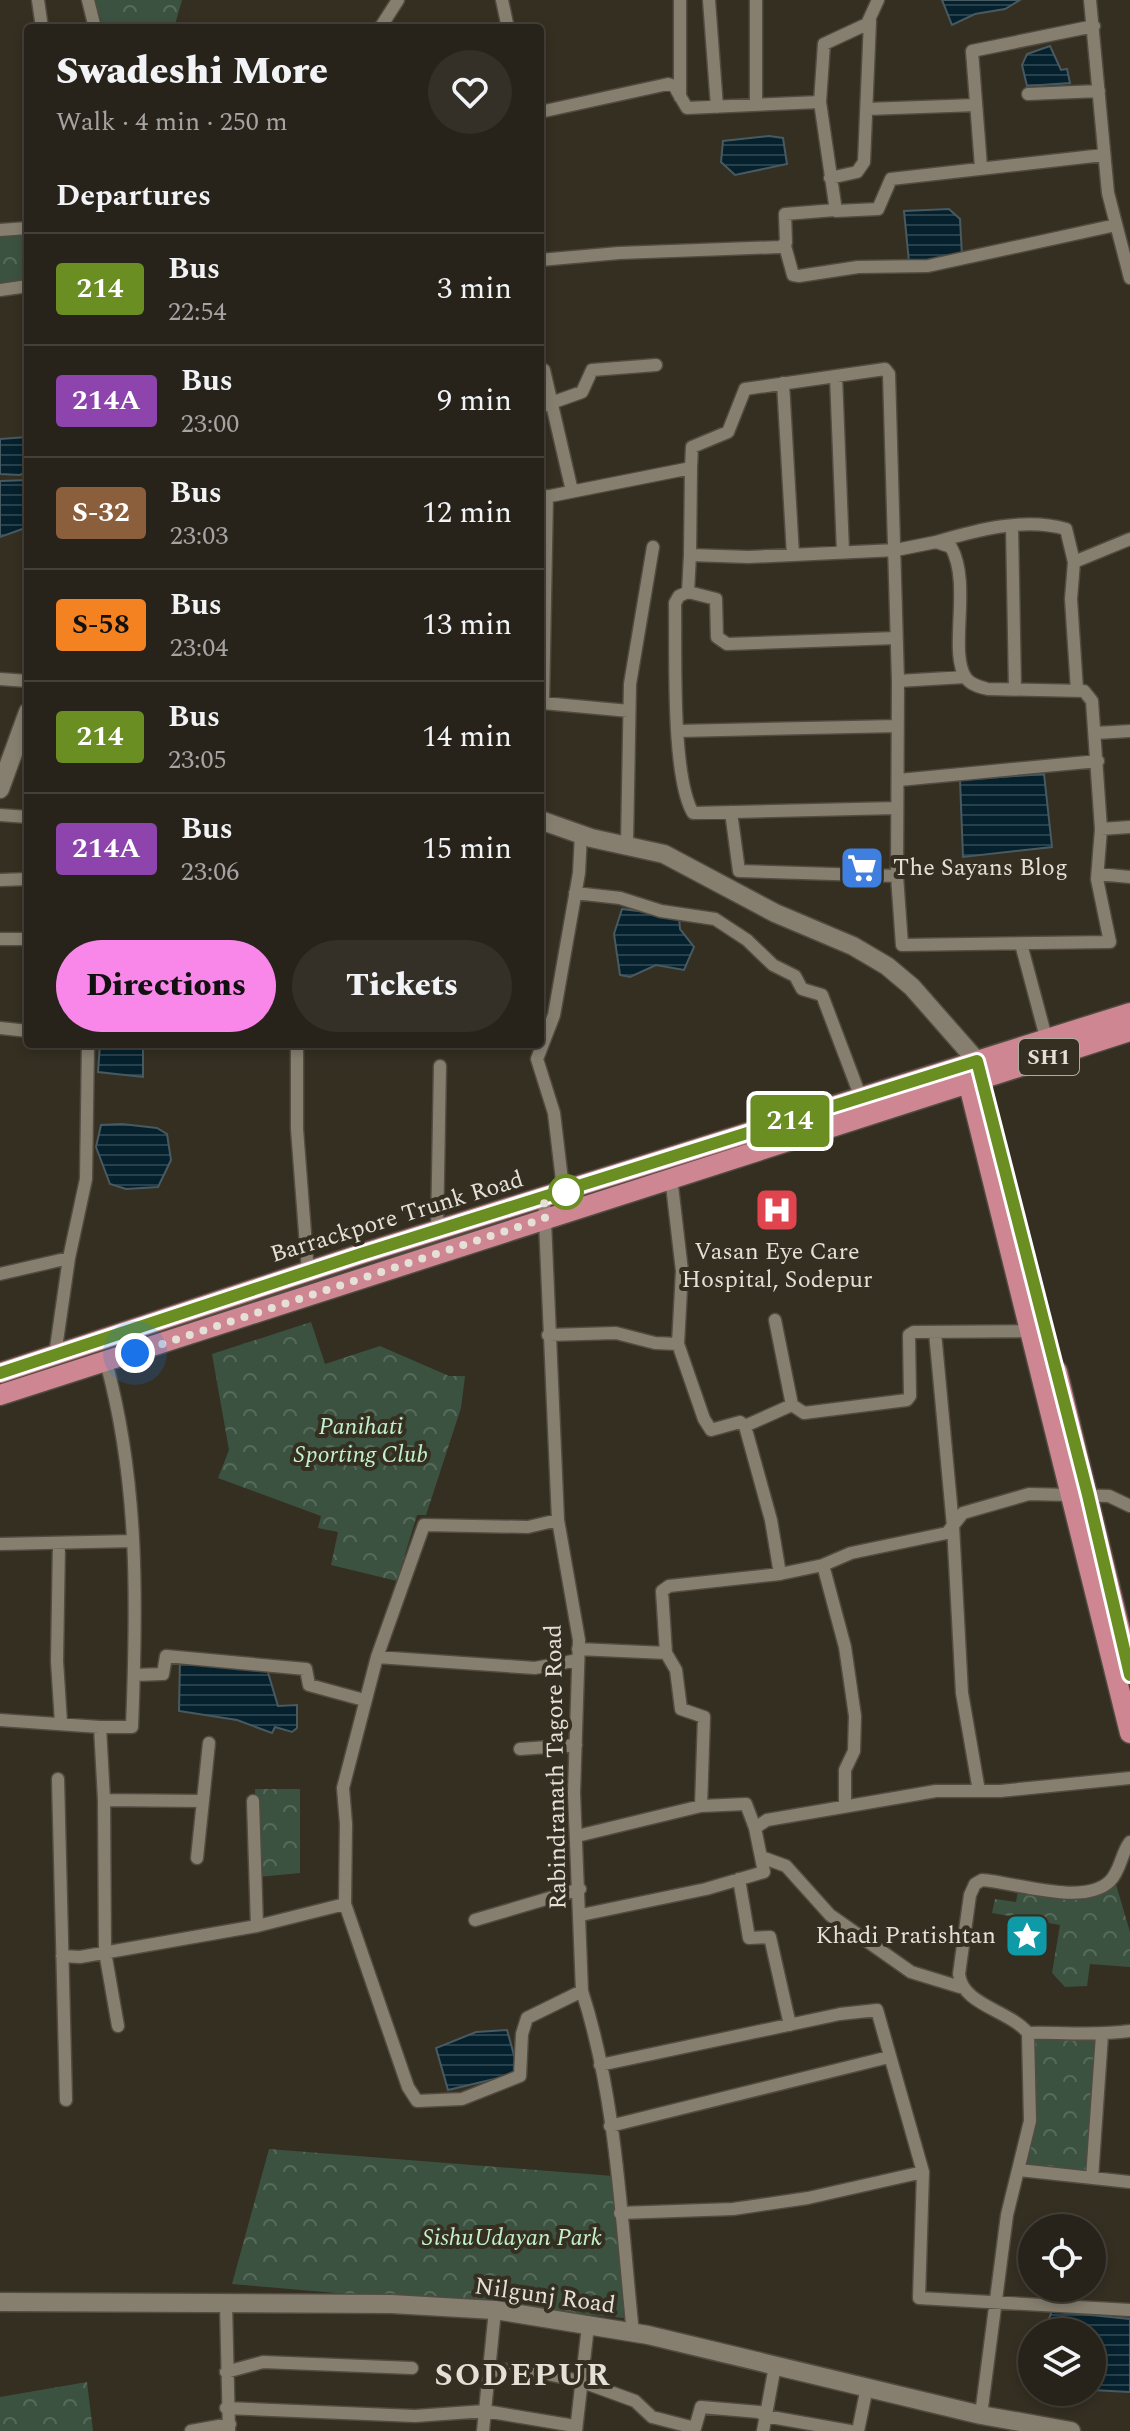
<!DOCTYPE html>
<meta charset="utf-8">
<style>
:root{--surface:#28231a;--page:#342f27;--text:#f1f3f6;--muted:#a5a4a2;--line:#444039;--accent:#f987e9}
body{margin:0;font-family:Spectral,serif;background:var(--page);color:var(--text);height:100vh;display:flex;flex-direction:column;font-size:30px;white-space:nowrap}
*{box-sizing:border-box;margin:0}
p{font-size:26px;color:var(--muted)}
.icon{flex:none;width:44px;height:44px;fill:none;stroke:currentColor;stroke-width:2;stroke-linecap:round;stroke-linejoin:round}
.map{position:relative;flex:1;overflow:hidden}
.side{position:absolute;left:24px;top:24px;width:520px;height:1024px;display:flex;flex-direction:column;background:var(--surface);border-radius:8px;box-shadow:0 4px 12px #0003,0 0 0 2px var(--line)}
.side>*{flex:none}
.badge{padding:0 16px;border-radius:6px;font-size:28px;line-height:52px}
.controls{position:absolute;left:1018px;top:2214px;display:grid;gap:16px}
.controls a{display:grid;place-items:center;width:88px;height:88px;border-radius:50%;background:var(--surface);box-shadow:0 4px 12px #0003,0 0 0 2px var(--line);font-size:40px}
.you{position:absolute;width:40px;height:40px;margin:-20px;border:6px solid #fff;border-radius:50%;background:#1a73e8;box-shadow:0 0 0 12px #1a73e833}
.map>.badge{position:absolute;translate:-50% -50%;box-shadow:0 0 0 4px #fff}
h2{padding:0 32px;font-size:30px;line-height:72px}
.round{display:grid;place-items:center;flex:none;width:84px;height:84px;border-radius:42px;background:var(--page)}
.overview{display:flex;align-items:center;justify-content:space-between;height:136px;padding:0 32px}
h1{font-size:38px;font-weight:800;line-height:60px}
.action{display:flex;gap:16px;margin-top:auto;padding:16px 32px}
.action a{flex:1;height:92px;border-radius:48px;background:var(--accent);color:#111;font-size:32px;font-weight:800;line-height:92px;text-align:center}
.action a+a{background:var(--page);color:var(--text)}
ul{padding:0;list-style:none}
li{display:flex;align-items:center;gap:24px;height:112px;padding:0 32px;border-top:2px solid var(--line)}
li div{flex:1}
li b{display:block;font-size:30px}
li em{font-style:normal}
li .badge{min-width:88px;font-weight:700;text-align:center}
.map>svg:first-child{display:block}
</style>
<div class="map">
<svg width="1130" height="2431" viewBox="0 0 1130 2431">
<defs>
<pattern id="park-crowns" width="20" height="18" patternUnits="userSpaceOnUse" patternTransform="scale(2)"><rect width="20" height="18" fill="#3b5241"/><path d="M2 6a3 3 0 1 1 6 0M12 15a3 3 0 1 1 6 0" fill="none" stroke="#576b5c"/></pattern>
<pattern id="water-rules" width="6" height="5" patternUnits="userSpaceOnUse" patternTransform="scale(2)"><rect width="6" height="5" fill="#05212e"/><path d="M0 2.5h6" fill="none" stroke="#29414c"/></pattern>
</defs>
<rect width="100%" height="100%" fill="#352f22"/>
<path fill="url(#park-crowns)" d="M 95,0 L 182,0 L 174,28 L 103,28 Z
M 28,235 L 28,286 L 0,290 L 0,237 Z
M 311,1322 L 325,1364 L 380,1346 L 449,1376 L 465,1376 L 461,1408 L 426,1515 L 417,1515 L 397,1581 L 331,1565 L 338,1532 L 318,1528 L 321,1516 L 218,1478 L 229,1450 L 212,1354 Z
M 255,1789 L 300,1789 L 300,1873 L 258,1877 Z
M 1115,1881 L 1130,1932 L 1130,1967 L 1090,1964 L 1087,1986 L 1065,1987 L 1052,1973 L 1060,1925 L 992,1913 L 995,1899 L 1016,1902 L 1018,1890 L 1035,1894 Z
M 1030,2035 L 1098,2038 L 1088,2172 L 1024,2167 Z
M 269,2149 L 613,2176 L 624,2318 L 232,2284 Z
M 87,2382 L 93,2431 L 0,2431 L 0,2397 Z"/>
<path fill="url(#water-rules)" stroke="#485a61" stroke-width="2" d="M 942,0 L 1020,0 L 1005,9 L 975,14 L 952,25 Z
M 1050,46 L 1061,70 L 1067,69 L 1070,83 L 1027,86 L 1022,65 L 1027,54 Z
M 769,136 L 783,138 L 787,164 L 735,175 L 721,162 L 723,141 Z
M 949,209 L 960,219 L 962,256 L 909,262 L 904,211 Z
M 27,437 L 28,471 L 20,475 L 0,474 L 0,439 Z
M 28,480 L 28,527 L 0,537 L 0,481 Z
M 1044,774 L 1052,847 L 963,857 L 960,780 Z
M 622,909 L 679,916 L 680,929 L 694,947 L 684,970 L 656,965 L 630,977 L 620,975 L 614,934 Z
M 100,1044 L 143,1044 L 143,1077 L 98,1072 Z
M 122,1124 L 157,1128 L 167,1134 L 171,1160 L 158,1187 L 126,1189 L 110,1184 L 96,1147 L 101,1125 Z
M 180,1659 L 266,1666 L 278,1706 L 297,1705 L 297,1728 L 292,1732 L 275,1727 L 272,1733 L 237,1720 L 179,1711 Z
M 507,2030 L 519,2073 L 448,2090 L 436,2048 L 476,2032 Z
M 1052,2311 L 1130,2319 L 1130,2392 L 1092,2390 L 1092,2332 L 1044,2332 Z"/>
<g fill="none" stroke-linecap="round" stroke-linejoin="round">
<g stroke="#514b40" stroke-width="15">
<path id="street" d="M 38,0 L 42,28
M 88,0 L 95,28
M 502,0 L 508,28
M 680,0 L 680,97
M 709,0 L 717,107
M 756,0 L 756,105
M 1090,0 L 1108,193 L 1130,278
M 380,28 L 398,0
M 1028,94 L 1099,91
M 820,102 L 836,211 L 878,209 L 891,179 L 1103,155
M 867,109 L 976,105
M 540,112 L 668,84 L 674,86 L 687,108 L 820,102 L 824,44 L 867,24 L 878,0
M 981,167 L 972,51 L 1094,26
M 830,178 L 857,172 L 864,162 L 870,21
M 0,230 L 28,228
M 785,246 L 793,275 L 799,276 L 858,267 L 928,266 L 1116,225
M 540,260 L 619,253 L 780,247 L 786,243 L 785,214 L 835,210
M 0,290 L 28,286
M 544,370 L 572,491
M 836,376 L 843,552
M 783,383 L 793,555
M 540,407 L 582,392 L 592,370 L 656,365
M 691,468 L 690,555 L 749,557 L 896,550 L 936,542 L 951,547 C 972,584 948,652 966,678 C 971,685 980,687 988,689 L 1084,691 L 1092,701 L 1101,829
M 547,496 L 543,703 L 629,711
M 540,498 L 691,468 L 692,447 L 728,432 L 745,389 L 885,369 L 889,374 L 898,681 L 897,876 L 902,945 L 1110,942 L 1097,879 L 1101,829 L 1130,827
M 1012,526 L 1015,689
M 936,542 C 977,530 1024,517 1066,529 L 1074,562 L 1071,599 L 1077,690
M 690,555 L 688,592 L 716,599 L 717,637 L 727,644 L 896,638
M 1074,562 L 1130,539
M 688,592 L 679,596 L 675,603 C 676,651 671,776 693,813 L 896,808
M 0,679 L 28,681
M 898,681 L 965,677
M 679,731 L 897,726
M 1096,733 L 1130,731
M 899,780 L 1098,761
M 731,812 L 739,871 L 897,876
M 0,815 L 28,817
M 627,843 L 630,684 L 653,547
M 1098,874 L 1130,877
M 0,880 L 28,879
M 575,893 L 620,898 L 661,911 L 715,919 L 747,940 L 773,965 L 795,976 L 802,989 L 822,995 L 861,1098
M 0,939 L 28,939
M 1021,944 L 1048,1045
M 0,1028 L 28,1031
M 297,1044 L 297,1129 L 308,1272
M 564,1197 L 554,1113 L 537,1059 L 554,1015 L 579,873 L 581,834
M 544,1198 L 558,1520 L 579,1640 L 574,1793 L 582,1991 C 617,2100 621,2220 633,2333
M 437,1231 L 440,1066
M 0,1274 L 69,1258
M 775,1320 L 792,1405 L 804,1413 L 907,1400 L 910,1396 L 909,1335 L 914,1332 L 1033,1331
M 935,1332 L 953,1526 L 962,1693 L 979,1791
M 548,1335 L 616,1333 L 655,1343 L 678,1344 L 682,1271 L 671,1177
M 678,1344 L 704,1419 L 711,1430 L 740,1422 L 745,1426 L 792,1405
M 55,1355 L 69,1258 L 86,1179 L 88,1044
M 745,1426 L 771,1520 L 780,1574
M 59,1543 L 57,1661 L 61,1723
M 0,1544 L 133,1541
M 823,1565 L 845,1647 L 855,1716 L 854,1751 L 845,1770 L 845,1805
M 578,1649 L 666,1653 L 662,1591 L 669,1586 L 780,1574 L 823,1565 L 851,1553 L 947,1533 L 963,1513 L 1029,1494 L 1109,1496 L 1130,1506
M 666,1653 L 676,1670 L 681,1709 L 704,1717 L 701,1806 L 746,1804 L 755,1828
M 377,1657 L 535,1668 L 578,1660
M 134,1675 L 163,1674 L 166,1656 L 306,1669 L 309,1685 L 364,1700
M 0,1720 L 100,1727
M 520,1749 L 576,1745
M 58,1779 L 66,2100
M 104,1800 L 100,1727 L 132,1727 C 137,1604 139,1482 106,1362
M 253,1801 L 257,1926
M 577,1836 L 701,1806
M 197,1858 L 209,1743
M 764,1858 L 786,1866 L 830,1915 L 911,1972 L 960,1987
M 739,1879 L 749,1938 L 770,1937 L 790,2025
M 345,1904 L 408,2087 L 417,2101 L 462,2099 L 520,2076 L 522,2034 L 527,2018 L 582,1991
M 581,1915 L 706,1889 L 764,1872 L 755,1828 L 767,1820 L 936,1791 L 1000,1791 L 1130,1778
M 475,1920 L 580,1889
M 62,1956 L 80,1957 L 257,1926 L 345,1904 L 346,1824 L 343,1788 L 377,1657 L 424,1525 L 528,1527 L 558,1520
M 118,2026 L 105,1952 L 104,1800 L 203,1801
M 1028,2033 C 1062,2032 1096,2036 1130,2031
M 600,2065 L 840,2014 L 877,2010 L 923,2172 L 919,2298 L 1130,2310
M 610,2126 L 889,2057
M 1019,2170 L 1130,2182
M 1092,2178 L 1102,2035
M 620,2213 L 733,2209 L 808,2198 L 923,2172
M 226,2304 L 229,2431
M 490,2371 L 523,2369 L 580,2381 L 635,2401 L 652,2417 L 695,2428 L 701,2407 L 759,2412 L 765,2416 L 850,2431
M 226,2372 L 263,2362 L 412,2368
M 226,2408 L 415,2416 L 485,2411 L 569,2425 L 573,2431
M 981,2415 L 1007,2215 L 1030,2121 L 1028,2033 C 1009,2010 962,2005 959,1974 L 970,1895 L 975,1884 L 982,1880 C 1014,1882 1084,1907 1110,1881 C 1121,1870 1121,1853 1130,1842
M 191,2431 L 230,2424
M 483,2431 L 495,2310
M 576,2431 L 588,2326
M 763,2431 L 775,2366
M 858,2431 L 867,2387"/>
</g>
<g stroke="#514b40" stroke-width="21">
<path id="secondary" d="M 0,789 L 28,712
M 540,820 L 591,838 L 664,854 L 775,913 L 853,946 L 887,966 L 912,987 L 977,1061
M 0,2302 L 391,2304 L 495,2310 L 648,2335 L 981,2415 L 1071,2431"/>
</g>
<g stroke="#514b40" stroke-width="23">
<path id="primary" d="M 966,1073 L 1130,1733
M 1057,1371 L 1123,1643
M 0,1373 L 358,1255 L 1130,1013
M 0,1395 L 1130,1031"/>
</g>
<use href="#street" stroke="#867f70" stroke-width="12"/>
<use href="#secondary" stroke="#867f70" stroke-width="18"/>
<use href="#primary" stroke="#cd8692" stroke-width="20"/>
</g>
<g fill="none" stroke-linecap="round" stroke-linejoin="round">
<g stroke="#fff" stroke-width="18">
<path id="line" d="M 0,1373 L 358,1255 L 977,1061 L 1088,1495 L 1130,1675"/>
</g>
<use href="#line" stroke="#6b8e23" stroke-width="12"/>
<path stroke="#e4e0d8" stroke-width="8" stroke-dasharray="0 14.4" d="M 135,1353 L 545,1218 L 544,1198 L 566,1192"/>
</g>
<defs>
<g id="supermarket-square" transform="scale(2.3)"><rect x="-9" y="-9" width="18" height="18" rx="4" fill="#3f7fe0" stroke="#352f22"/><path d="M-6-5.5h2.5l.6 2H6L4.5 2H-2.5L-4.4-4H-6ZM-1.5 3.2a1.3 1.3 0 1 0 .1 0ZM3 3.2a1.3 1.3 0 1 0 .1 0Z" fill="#fff"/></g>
<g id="hospital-square" transform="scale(2.3)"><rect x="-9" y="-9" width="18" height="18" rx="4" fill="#e0444e" stroke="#352f22"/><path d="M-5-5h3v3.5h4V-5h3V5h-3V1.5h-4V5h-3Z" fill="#fff"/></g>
<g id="sight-square" transform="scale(2.3)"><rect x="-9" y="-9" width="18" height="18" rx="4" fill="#0f9aa8" stroke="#352f22"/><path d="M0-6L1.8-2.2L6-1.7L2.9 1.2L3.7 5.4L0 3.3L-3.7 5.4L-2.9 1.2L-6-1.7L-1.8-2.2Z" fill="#fff"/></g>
</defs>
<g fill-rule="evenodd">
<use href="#supermarket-square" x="862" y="868"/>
<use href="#hospital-square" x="777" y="1210"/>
<use href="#sight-square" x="1027" y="1936"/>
</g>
<circle fill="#fff" stroke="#6b8e23" stroke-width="4" cx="566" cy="1192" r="16"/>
<g text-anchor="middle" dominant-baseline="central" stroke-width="8" stroke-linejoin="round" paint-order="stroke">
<rect fill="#352f22" stroke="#b0aba1" stroke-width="2" x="1019" y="1039" width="60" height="36" rx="6"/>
<g font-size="22" font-weight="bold" fill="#e4e0d8">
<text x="1049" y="1057">SH1</text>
</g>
<g font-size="24" fill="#e4e0d8" stroke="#352f22" text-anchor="start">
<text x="893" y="868">The Sayans Blog</text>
<text x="777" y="1252" text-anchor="middle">Vasan Eye Care<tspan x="777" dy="28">Hospital, Sodepur</tspan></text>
<text x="996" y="1936" text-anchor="end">Khadi Pratishtan</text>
</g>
<g font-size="24" fill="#e4e0d8" stroke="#352f22">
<text transform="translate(397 1217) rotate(-17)">Barrackpore Trunk Road</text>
<text transform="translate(556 1767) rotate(-91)">Rabindranath Tagore Road</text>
<text transform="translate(545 2296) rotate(8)">Nilgunj Road</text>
</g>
<g font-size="24" font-style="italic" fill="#c2f2cd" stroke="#352f22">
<text x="361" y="1427">Panihati<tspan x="361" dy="28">Sporting Club</tspan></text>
<text x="512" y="2238">SishuUdayan Park</text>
</g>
<g font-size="32" font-weight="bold" letter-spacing="2" fill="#e4e0d8" stroke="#352f22">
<text x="523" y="2375">SODEPUR</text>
</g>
</g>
</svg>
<div class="controls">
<a><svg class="icon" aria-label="locate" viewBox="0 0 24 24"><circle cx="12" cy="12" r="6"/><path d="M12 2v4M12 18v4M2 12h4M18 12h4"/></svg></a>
<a><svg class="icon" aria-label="layers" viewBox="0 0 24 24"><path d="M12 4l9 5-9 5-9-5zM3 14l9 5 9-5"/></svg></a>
</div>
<div class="you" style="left:135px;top:1353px"></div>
<b class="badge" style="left:790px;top:1121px;background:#6b8e23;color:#fff">214</b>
<section class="side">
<div class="overview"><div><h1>Swadeshi More</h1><p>Walk · 4 min · 250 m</p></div><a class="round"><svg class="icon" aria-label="heart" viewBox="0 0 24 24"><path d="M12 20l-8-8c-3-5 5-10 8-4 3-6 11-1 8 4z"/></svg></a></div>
<h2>Departures</h2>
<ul>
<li><span class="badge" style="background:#6b8e23;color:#fff">214</span><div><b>Bus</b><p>22:54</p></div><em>3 min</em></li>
<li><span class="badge" style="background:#8e44ad;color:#fff">214A</span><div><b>Bus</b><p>23:00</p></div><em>9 min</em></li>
<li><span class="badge" style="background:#8b5e3c;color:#fff">S-32</span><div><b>Bus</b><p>23:03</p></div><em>12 min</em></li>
<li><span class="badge" style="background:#f58220;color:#111">S-58</span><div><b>Bus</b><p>23:04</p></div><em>13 min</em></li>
<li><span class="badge" style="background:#6b8e23;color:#fff">214</span><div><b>Bus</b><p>23:05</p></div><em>14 min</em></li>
<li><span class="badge" style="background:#8e44ad;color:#fff">214A</span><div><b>Bus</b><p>23:06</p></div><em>15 min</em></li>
</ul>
<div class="action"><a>Directions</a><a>Tickets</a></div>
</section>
</div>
